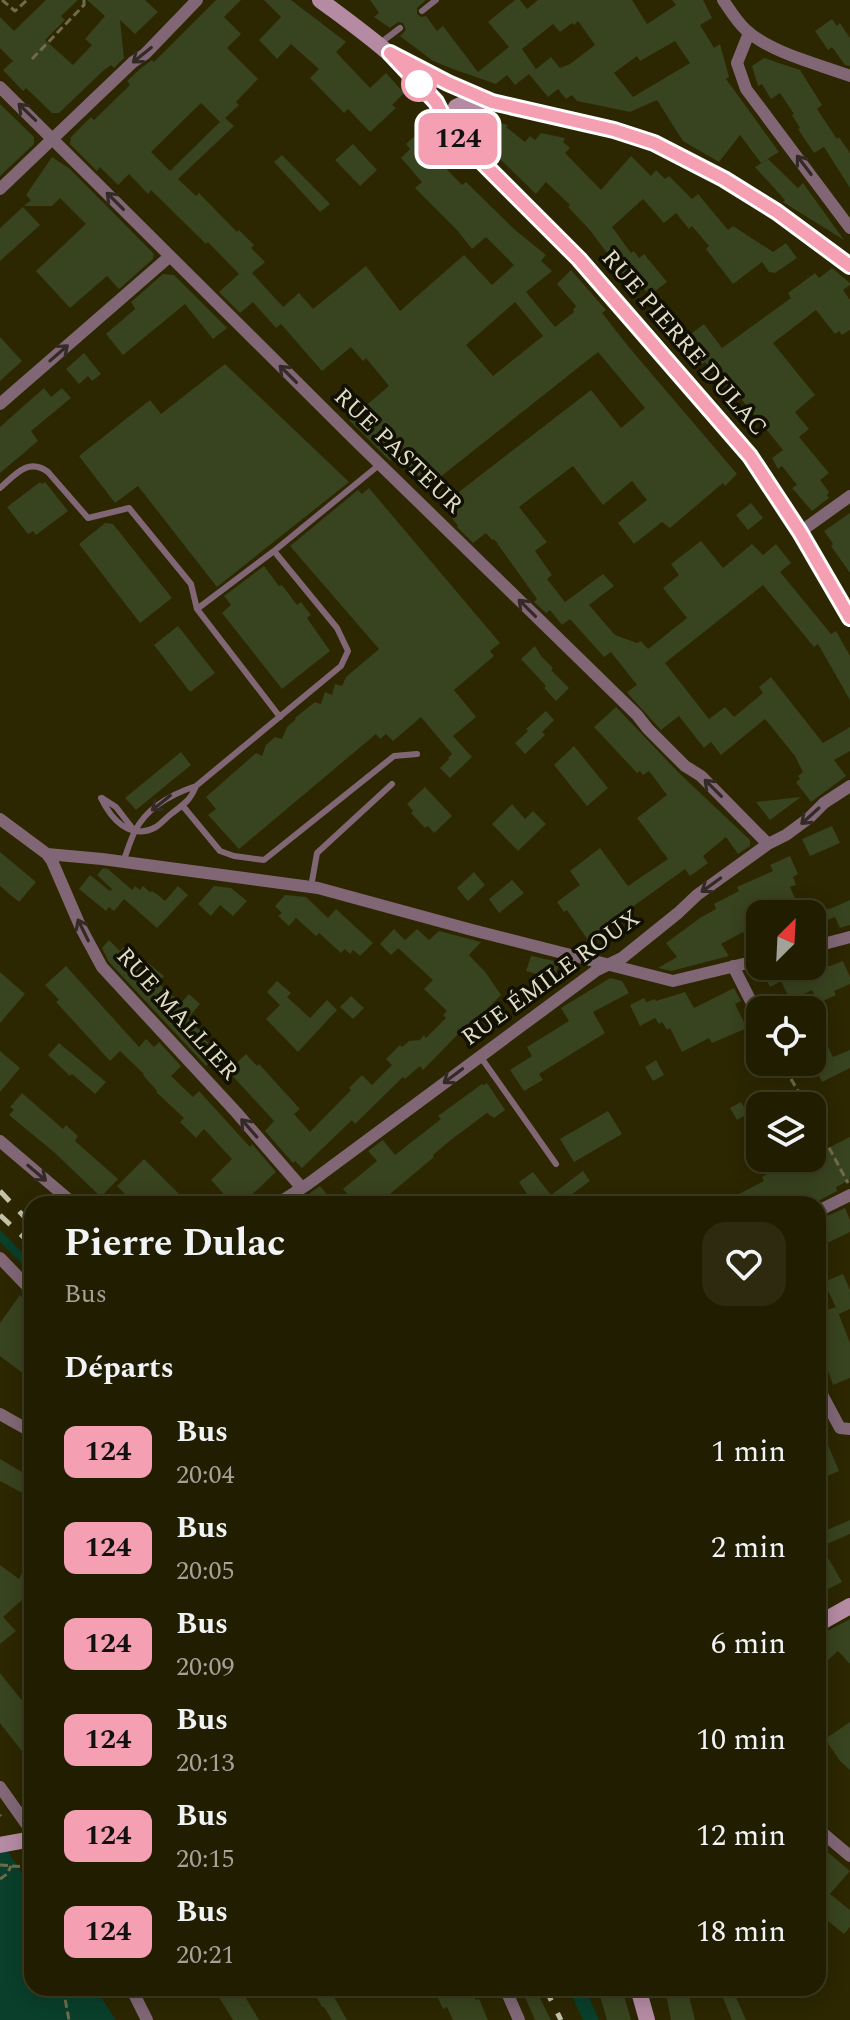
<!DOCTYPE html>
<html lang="fr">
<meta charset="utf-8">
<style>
:root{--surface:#211d00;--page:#2d2a0f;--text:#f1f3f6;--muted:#a2a299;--line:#3e3b22}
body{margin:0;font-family:Spectral,serif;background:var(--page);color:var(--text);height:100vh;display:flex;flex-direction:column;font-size:30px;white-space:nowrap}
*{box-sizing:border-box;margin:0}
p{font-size:26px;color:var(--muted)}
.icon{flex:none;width:44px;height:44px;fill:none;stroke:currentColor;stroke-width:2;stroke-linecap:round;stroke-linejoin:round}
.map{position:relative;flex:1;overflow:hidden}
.details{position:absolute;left:24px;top:1196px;width:802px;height:800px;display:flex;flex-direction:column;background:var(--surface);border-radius:24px;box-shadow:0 4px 20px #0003,0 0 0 2px var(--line)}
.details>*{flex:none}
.badge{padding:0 16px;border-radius:12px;font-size:28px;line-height:52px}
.needle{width:52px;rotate:24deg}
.tools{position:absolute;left:746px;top:900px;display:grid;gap:16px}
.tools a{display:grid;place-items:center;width:80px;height:80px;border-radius:16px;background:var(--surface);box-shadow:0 4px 20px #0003,0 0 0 2px var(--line);font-size:40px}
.map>.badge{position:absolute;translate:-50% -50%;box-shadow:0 0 0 4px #fff}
h2{padding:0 40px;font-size:30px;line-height:72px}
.round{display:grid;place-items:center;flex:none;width:84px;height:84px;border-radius:24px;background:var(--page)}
.head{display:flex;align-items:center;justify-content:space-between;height:136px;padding:0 40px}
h1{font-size:38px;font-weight:700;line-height:60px}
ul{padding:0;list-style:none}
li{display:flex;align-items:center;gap:24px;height:96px;padding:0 40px}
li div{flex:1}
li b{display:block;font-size:30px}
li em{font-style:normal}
li .badge{min-width:88px;font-weight:700;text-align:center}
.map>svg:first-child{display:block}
</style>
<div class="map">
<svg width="850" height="2020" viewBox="0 0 850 2020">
<rect width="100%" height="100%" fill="#2c2700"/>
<path fill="#093f2b" d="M 0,1230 L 32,1262 L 32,1274 L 0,1242 Z
M 0,1839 L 32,1889 L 32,1988 L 95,1988 L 116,2020 L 0,2020 Z
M 568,1988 L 585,1988 L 599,2020 L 583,2020 Z"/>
<path fill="#38431f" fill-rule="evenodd" d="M 46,0 L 78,0 L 61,16 L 65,20 L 45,40 L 73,65 L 92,45 L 85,39 L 105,16 L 87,0 L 145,0 L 158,12 L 135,34 L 120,20 L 124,58 L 114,68 L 111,65 L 103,71 L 59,113 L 52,113 L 26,88 L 23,91 L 3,70 L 13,61 L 0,48 L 0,17 L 14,31 Z
M 216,0 L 241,0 L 224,17 L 241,34 L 227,48 L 258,79 L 236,102 L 239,105 L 225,118 L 234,126 L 178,179 L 196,196 L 199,193 L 237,232 L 239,230 L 254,245 L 251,248 L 265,262 L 252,273 L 283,307 L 299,293 L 313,309 L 366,266 L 400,311 L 464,255 L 492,285 L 514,265 L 486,237 L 472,249 L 457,230 L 415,188 L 422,182 L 401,158 L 410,149 L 406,144 L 417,134 L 420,138 L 422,137 L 437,153 L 434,156 L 462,185 L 466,182 L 514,229 L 546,255 L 541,261 L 552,271 L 526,292 L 555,327 L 574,312 L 573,310 L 576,306 L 557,284 L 571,270 L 606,310 L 602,313 L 628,346 L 737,474 L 725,486 L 723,483 L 670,528 L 662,522 L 634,544 L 618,523 L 647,500 L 632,481 L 603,505 L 573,466 L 519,507 L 547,542 L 535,551 L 552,575 L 547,579 L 565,602 L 603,574 L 614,586 L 589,605 L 615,635 L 637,643 L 641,641 L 648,649 L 687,618 L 663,588 L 679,575 L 671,564 L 701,541 L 723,568 L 752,544 L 763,555 L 776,544 L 791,563 L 780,572 L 831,634 L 836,631 L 850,656 L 850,700 L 818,644 L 814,647 L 763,585 L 665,663 L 709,719 L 725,707 L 734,717 L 763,693 L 759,687 L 771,677 L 823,743 L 850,727 L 850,751 L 834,760 L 846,776 L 811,802 L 796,782 L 800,779 L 798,776 L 803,772 L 795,756 L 765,719 L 721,755 L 711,742 L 704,748 L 679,716 L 661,730 L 629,695 L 627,692 L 637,685 L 611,652 L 604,657 L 570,619 L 562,625 L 550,610 L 546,613 L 534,602 L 537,599 L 494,539 L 492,540 L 486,533 L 473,543 L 457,527 L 458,526 L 442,505 L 591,390 L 621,428 L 645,408 L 598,352 L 425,489 L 394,458 L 390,461 L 349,420 L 389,386 L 366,358 L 363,361 L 351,347 L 322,371 L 281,324 L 276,328 L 253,302 L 240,313 L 219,292 L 239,274 L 208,242 L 206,244 L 151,190 L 148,194 L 129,174 L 118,185 L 100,167 L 97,171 L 70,144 L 71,137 L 91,117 L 94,120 L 130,85 L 127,81 L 141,68 L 152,60 L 154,62 ZM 201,103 L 220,122 L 170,171 L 151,152 ZM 515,302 L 543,336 L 493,376 L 466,345 Z
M 264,0 L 291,0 L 346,42 L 336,52 L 370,88 L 386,73 L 404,93 L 392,105 L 396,108 L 370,132 L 348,109 L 344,113 L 310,78 L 319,69 L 291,44 L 277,59 L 259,40 L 281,17 Z
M 370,0 L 426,0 L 417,8 L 417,14 L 421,17 L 426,16 L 437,31 L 443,26 L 478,72 L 509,47 L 488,22 L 515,0 L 520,0 L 527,9 L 538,0 L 632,0 L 647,24 L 676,5 L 672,0 L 703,0 L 712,18 L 700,25 L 714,48 L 720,44 L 729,77 L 726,79 L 779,152 L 761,163 L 740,135 L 719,162 L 683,141 L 657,100 L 630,112 L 577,101 L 572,95 L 566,99 L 558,89 L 548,97 L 529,74 L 515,85 L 507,75 L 496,84 L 453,69 L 433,61 L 400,36 L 406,30 L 403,23 L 398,22 L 390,28 L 374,17 L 379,13 ZM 578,21 L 595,45 L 570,64 L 560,68 L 551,57 L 536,69 L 522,49 L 553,24 L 560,32 L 572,23 L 574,25 ZM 675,41 L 690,63 L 633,97 L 614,73 L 637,56 L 640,61 Z
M 832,19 L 837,26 L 840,23 L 850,38 L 850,66 L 845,65 L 832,47 L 828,50 L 815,31 Z
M 764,58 L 800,70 L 822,105 L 817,109 L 837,139 L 839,137 L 850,153 L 850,188 L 824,147 L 814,153 L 798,129 L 800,128 L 792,115 L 794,114 L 780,93 L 771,99 L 762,84 L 758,86 L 752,66 Z
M 0,104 L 34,137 L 34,144 L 0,176 Z
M 469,116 L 508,125 L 506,127 L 525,142 L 530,136 L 535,140 L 541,133 L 565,138 L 563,142 L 570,148 L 565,153 L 601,190 L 631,156 L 651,176 L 656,170 L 665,179 L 669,176 L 692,199 L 698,194 L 728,230 L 733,226 L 773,252 L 786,243 L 797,258 L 775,273 L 769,272 L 762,262 L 733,284 L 706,249 L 709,246 L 692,226 L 689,229 L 676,213 L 664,223 L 643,199 L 612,227 L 631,253 L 634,251 L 639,258 L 644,254 L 667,282 L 650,295 L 632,277 L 628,281 L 589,229 L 568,207 L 570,205 L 546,182 L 536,194 L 464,124 Z
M 353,144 L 377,170 L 360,186 L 335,160 Z
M 282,155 L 330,204 L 320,212 L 274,162 Z
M 52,157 L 70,169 L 154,254 L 153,259 L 119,289 L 107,276 L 70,308 L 36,271 L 86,224 L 60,198 L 52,206 L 24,206 L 31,200 L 26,195 Z
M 768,159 L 798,188 L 803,183 L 844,240 L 783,202 L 785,200 L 755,167 Z
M 23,207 L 40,225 L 0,261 L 0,228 Z
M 832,268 L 850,283 L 850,285 L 843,290 L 850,300 L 850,330 L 842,335 L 839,331 L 835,334 L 816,310 L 773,343 L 815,395 L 795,412 L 809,429 L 799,437 L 829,473 L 820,480 L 829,492 L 827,495 L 829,498 L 812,511 L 792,488 L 797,485 L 782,466 L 778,469 L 772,458 L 783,450 L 729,384 L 725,387 L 705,362 L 702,364 L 684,339 L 704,324 L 722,348 L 791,298 L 788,293 L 815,273 L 819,278 Z
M 163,274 L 174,275 L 227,328 L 213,339 L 185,304 L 123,355 L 106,334 L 135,309 L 131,302 Z
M 0,337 L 22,361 L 0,381 Z
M 84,353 L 101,374 L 92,381 L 88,376 L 79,384 L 66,369 Z
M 225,364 L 349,482 L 217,587 L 138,486 L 115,503 L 79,456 L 150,400 L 161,414 Z
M 44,388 L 51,397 L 62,388 L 71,398 L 31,431 L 38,441 L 0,473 L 0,427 Z
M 40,482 L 42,484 L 45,482 L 68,511 L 36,535 L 33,531 L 28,534 L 7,507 Z
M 369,488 L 500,643 L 490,651 L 494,656 L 454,690 L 476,717 L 453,736 L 472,757 L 450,778 L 440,768 L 449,759 L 448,758 L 452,754 L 421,717 L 393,741 L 386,734 L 380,739 L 376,734 L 239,849 L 208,815 L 216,809 L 206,797 L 256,753 L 262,756 L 266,745 L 275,737 L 282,739 L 287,727 L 295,720 L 296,717 L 315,702 L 321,704 L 325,692 L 332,695 L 335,684 L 342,686 L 346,677 L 379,649 L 290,546 L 358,490 L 362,494 Z
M 751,503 L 763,518 L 748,530 L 736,515 Z
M 850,513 L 850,573 L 831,546 L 833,544 L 824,531 Z
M 105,523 L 113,524 L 172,598 L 140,623 L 79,544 Z
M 264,566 L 279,586 L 282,585 L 297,605 L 301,602 L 311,615 L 307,618 L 330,651 L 282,689 L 222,613 L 231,605 L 224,596 Z
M 178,626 L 215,673 L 190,692 L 154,645 Z
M 535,646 L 541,656 L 553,668 L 551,670 L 569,688 L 556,701 L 544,688 L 546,686 L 521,659 Z
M 616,707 L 679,773 L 750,840 L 750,846 L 738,854 L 726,837 L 703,856 L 708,863 L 690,876 L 685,869 L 635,905 L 627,912 L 628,914 L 597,937 L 595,934 L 588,940 L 567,910 L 564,912 L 557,902 L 580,885 L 570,871 L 600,848 L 628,886 L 668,859 L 637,818 L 667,795 L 649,771 L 643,775 L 640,771 L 637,773 L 594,727 Z
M 546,711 L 554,720 L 542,732 L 545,735 L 525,754 L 515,743 L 528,731 L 526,729 Z
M 574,746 L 608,788 L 587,806 L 554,765 Z
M 181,752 L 191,765 L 136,810 L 125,798 Z
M 425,787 L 452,816 L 434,833 L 428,826 L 425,828 L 411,813 L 413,811 L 407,804 Z
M 801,797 L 770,820 L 756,802 Z
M 512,804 L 525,819 L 533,811 L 546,824 L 518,851 L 492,824 Z
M 832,826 L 840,843 L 810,856 L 802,839 Z
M 0,852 L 36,882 L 19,902 L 0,886 Z
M 790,856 L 798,874 L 793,877 L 796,885 L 790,887 L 802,914 L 760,914 L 760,951 L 753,952 L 743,932 L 721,944 L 729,956 L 671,971 L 658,968 L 677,957 L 666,943 L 700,918 L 716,909 L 714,904 L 739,891 L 737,887 L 773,871 L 770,865 Z
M 103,868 L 108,869 L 132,890 L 135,886 L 140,890 L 143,886 L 150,892 L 152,891 L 158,895 L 165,901 L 178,886 L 188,895 L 157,928 L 124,899 L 114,911 L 109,907 L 106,911 L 79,889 L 90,875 L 110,891 L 112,889 L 97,875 Z
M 474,872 L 485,885 L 468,901 L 457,888 Z
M 512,880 L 524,893 L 499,913 L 489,899 Z
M 214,886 L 231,888 L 247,901 L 233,916 L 220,905 L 211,916 L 198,904 Z
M 285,895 L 306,897 L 328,918 L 336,909 L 373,943 L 360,956 L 353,950 L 350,954 L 345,949 L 341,953 L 319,933 L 316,936 L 296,918 L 289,926 L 278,916 L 282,913 L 275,906 Z
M 850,900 L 850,925 L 840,928 L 835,917 L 812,927 L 812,913 L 832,908 Z
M 394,929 L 405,940 L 403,942 L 417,929 L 429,940 L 439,931 L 481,942 L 469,955 L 486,973 L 501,995 L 475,1021 L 471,1024 L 470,1022 L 423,1070 L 420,1066 L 405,1079 L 403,1077 L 355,1124 L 352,1120 L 302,1168 L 295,1161 L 293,1163 L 265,1131 L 274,1121 L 228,1071 L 246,1054 L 257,1066 L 259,1064 L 300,1109 L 294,1114 L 310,1132 L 351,1090 L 349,1088 L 362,1075 L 372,1085 L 392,1065 L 386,1059 L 400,1045 L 402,1047 L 409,1041 L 420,1040 L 424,1035 L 426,1038 L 446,1018 L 443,1015 L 447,1011 L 424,989 L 433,980 L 398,948 L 391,955 L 380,944 Z
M 109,940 L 120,951 L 123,947 L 142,968 L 147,962 L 164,976 L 158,983 L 181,1003 L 189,994 L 200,1004 L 188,1018 L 206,1037 L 204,1039 L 214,1048 L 210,1052 L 215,1057 L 206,1066 L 109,962 L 102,948 Z
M 531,956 L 559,962 L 555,979 L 526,971 Z
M 843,961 L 850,977 L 850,984 L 834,991 L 836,995 L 818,1003 L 812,990 L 791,1001 L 781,981 L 770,987 L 761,969 L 767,966 L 830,966 Z
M 66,966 L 139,1047 L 146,1039 L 154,1047 L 159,1042 L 181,1066 L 171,1076 L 193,1097 L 199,1091 L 250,1147 L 252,1144 L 276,1172 L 242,1204 L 233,1204 L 211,1180 L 232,1159 L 204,1129 L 196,1138 L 180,1122 L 184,1118 L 156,1092 L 157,1091 L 143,1075 L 144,1074 L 120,1051 L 110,1061 L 56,1002 L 59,1000 L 45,985 Z
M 0,972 L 25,994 L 0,1023 Z
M 610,978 L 622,981 L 629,993 L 593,1012 L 605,1033 L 539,1074 L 543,1080 L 524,1091 L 510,1070 L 532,1056 L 527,1047 L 569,1021 L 561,1008 Z
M 277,981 L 291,993 L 287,997 L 310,1018 L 327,1000 L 337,1010 L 298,1052 L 266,1019 L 280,1005 L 267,992 Z
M 734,988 L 741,1001 L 735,1004 L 747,1028 L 712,1043 L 709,1038 L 682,1052 L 670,1028 L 667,1030 L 662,1022 L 659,1024 L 655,1018 L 640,1026 L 630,1005 L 644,998 L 646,1002 L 655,999 L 656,1001 L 685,992 L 694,1008 Z
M 351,996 L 364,1008 L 353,1019 L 340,1007 Z
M 59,1043 L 106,1082 L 95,1094 L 72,1074 L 70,1076 L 48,1055 Z
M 828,1047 L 833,1057 L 850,1050 L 850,1068 L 822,1082 L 812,1061 L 812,1055 Z
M 0,1051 L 20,1068 L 0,1092 Z
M 656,1060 L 664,1075 L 653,1081 L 645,1067 Z
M 487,1083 L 505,1110 L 494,1118 L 487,1113 L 452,1139 L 433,1155 L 434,1157 L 378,1204 L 356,1204 L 343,1189 L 377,1161 L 368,1151 L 383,1140 L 395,1155 L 441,1119 L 438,1116 L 482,1084 L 484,1085 Z
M 22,1093 L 63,1129 L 66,1125 L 78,1136 L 75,1141 L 118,1179 L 101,1197 L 55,1153 L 9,1115 L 14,1110 L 10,1107 Z
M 741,1102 L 748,1114 L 737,1120 L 730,1108 Z
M 608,1111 L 622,1134 L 574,1162 L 560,1139 Z
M 812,1122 L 826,1149 L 850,1137 L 850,1180 L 836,1187 L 837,1191 L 813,1204 L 720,1204 L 764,1181 L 762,1177 L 788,1163 L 786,1158 L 812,1158 Z
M 144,1159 L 180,1195 L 177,1197 L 184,1204 L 135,1204 L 117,1186 Z
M 583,1171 L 590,1181 L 559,1204 L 517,1204 L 528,1195 L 519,1182 L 533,1172 L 551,1195 Z
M 320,1186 L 335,1204 L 294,1204 L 313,1191 Z
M 845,1208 L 850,1220 L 850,1232 L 823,1245 L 818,1234 L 818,1220 Z
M 843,1274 L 850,1290 L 850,1309 L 839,1314 L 824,1282 Z
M 20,1295 L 32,1307 L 32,1380 L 0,1356 L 0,1323 Z
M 836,1307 L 850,1343 L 850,1378 L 833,1385 L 818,1342 L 818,1313 Z
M 818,1421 L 839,1471 L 822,1478 L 818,1468 Z
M 0,1459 L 32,1478 L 32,1498 L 0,1481 Z
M 850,1520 L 850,1534 L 822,1546 L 818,1539 L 818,1534 Z
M 32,1553 L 32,1611 L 22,1600 L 3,1617 L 16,1631 L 0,1644 L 0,1565 L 19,1579 Z
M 827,1556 L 842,1582 L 818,1594 L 818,1561 Z
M 850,1619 L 850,1664 L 838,1651 L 818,1669 L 818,1636 Z
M 0,1673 L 32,1713 L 32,1764 L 0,1723 Z
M 850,1722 L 850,1770 L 840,1761 L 825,1739 Z
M 818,1844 L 850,1871 L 830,1894 L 850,1910 L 850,1927 L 844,1934 L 818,1913 Z
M 213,1988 L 240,1988 L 259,2020 L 233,2020 Z
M 329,1988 L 347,2020 L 332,2020 L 324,2007 L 322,2007 L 316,1996 Z
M 433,1988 L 470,1988 L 476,2000 L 479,1999 L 488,2020 L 453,2020 L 447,2007 L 443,2009 Z
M 521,1988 L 535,1988 L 551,2020 L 535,2020 Z
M 622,1988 L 631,2020 L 607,2020 L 599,1993 Z
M 665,1988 L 687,1988 L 695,2020 L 671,2020 Z
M 719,1988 L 732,1988 L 746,2020 L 732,2020 Z"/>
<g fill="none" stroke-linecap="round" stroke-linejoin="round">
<path stroke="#706c4b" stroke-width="3" stroke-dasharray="8 4" stroke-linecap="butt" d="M 2,0 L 15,11 L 27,0
M 32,59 L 84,5 L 84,0
M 791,1079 L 807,1106
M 812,1116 L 848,1183
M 0,1815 L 1,1816
M 0,1865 L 26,1867 L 32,1872
M 0,1879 L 7,1874 L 11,1866
M 63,1988 L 69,2020"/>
<path stroke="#816776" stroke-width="6" d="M 422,11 L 436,0
M 379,44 L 400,28
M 0,488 C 15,475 28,457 48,472 L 88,518 L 129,508 L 191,584 L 197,609 L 280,717
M 197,609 L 274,551 L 379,465
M 101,798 C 111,819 130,841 156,827 C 161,824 166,818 171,814 C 184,804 190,801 196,786
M 102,798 L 116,807 L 133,829
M 182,805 L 220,851 L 234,856 L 264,860 L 394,756 L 417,754
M 123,862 C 127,852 130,841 135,831 C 147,807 172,794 196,786 L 341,666 L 348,651 L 337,628 L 274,551
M 311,887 L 317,853 L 392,784
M 480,1056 L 556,1164"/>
<path stroke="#816776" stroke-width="12" d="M 723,0 C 730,10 737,22 746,30 C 771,53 818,64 850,76
M 749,33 L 737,63 L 746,89 L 850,228
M 0,87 L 353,438 L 637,715 L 648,729 L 685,766 L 701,776 L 768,844
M 0,189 L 133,62 L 145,54 L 197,0
M 0,404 L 169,257
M 800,532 L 850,496
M 0,819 L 47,854 L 102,859 L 318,888 L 472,930 L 673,981 L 760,960
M 47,854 L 52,861 L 81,928 L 102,967 L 236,1112 L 301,1187
M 812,947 L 850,937
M 733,966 L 760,1019
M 782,1062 L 785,1069
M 0,1141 L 74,1204
M 277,1204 L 308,1184 L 597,970 L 622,958 L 678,913 L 697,895 L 768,844 L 786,835 L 809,818 L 824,803 L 850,786
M 818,1211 L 850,1195
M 0,1258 L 32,1291
M 818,1387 L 840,1428 L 850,1429
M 0,1414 L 32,1432
M 0,1787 L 32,1832
M 818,1829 L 850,1856
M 131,1988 L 147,2020
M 505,1988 L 519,2020"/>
<path stroke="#b48ba3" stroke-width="16" d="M 320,0 C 360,30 402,59 434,100 C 443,111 448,125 457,137 L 579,259 L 750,456 L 800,532 L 850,618
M 403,60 L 448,83 L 492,102 L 614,130 L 654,143 L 724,179 L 777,212 L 850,266
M 448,126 L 456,107 L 468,102 L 486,102
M 818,1624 L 850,1606
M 0,1845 L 32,1839
M 638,1988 L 647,2020"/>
<path stroke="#c3c1a8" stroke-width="5" stroke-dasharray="14 14" stroke-linecap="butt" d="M 0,1191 L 32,1225
M 0,1215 L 32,1245
M 545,1988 L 561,2020"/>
</g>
<defs><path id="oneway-shaft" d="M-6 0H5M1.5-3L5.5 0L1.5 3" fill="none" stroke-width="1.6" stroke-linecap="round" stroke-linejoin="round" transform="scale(2)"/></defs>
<g stroke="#332a25">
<use href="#oneway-shaft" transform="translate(142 55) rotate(141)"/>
<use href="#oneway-shaft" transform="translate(27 112) rotate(-136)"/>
<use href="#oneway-shaft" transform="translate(804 165) rotate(-127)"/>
<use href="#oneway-shaft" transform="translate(115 201) rotate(-135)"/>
<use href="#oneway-shaft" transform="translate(59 353) rotate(-41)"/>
<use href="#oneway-shaft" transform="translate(288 374) rotate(-135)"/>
<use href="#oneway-shaft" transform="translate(527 608) rotate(-135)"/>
<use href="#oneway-shaft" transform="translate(713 788) rotate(-135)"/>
<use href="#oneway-shaft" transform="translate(161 803) rotate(141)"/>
<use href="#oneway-shaft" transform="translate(810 816) rotate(138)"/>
<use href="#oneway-shaft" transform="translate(711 885) rotate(144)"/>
<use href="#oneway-shaft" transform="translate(83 930) rotate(-116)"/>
<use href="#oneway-shaft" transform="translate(453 1076) rotate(143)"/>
<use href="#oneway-shaft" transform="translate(249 1128) rotate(-131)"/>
<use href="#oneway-shaft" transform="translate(37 1173) rotate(40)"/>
</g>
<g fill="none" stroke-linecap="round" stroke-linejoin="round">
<g stroke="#fff" stroke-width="18">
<path id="line" d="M 850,266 L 777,212 L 724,179 L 654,143 L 614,130 L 492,102 L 448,83 L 390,53 L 436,102 L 448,126 L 457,137 L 579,259 L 750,456 L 800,532 L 850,618"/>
</g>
<use href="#line" stroke="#f59fb3" stroke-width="12"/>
</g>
<circle fill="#fff" stroke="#f59fb3" stroke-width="4" cx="419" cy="84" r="16"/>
<g text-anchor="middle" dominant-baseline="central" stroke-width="7" stroke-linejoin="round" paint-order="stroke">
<g font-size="24" fill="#dfddc7" stroke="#121002">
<text transform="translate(684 343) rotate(49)">RUE PIERRE DULAC</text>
<text transform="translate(398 451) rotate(44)">RUE PASTEUR</text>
<text transform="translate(551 978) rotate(-36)">RUE ÉMILE ROUX</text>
<text transform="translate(177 1014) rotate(48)">RUE MALLIER</text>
</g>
</g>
</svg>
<div class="tools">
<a><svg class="needle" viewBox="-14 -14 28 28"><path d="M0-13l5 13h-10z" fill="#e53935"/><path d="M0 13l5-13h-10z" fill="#a2a299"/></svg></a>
<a><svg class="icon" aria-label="locate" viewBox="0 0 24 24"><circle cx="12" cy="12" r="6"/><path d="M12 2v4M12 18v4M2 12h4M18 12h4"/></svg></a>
<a><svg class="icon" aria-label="layers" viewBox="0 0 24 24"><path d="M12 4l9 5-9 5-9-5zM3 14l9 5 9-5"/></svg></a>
</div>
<b class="badge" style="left:458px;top:139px;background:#f59fb3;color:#111">124</b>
<section class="details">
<div class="head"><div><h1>Pierre Dulac</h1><p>Bus</p></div><a class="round"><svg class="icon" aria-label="heart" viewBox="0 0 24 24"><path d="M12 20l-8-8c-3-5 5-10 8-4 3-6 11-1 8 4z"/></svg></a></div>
<h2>Départs</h2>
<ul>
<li><span class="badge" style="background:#f59fb3;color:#111">124</span><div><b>Bus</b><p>20:04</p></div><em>1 min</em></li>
<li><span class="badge" style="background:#f59fb3;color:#111">124</span><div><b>Bus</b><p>20:05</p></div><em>2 min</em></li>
<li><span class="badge" style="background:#f59fb3;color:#111">124</span><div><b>Bus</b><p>20:09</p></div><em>6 min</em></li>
<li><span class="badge" style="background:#f59fb3;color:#111">124</span><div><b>Bus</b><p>20:13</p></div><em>10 min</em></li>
<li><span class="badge" style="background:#f59fb3;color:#111">124</span><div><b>Bus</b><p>20:15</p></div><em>12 min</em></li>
<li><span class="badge" style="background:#f59fb3;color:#111">124</span><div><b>Bus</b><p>20:21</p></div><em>18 min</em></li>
</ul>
</section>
</div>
